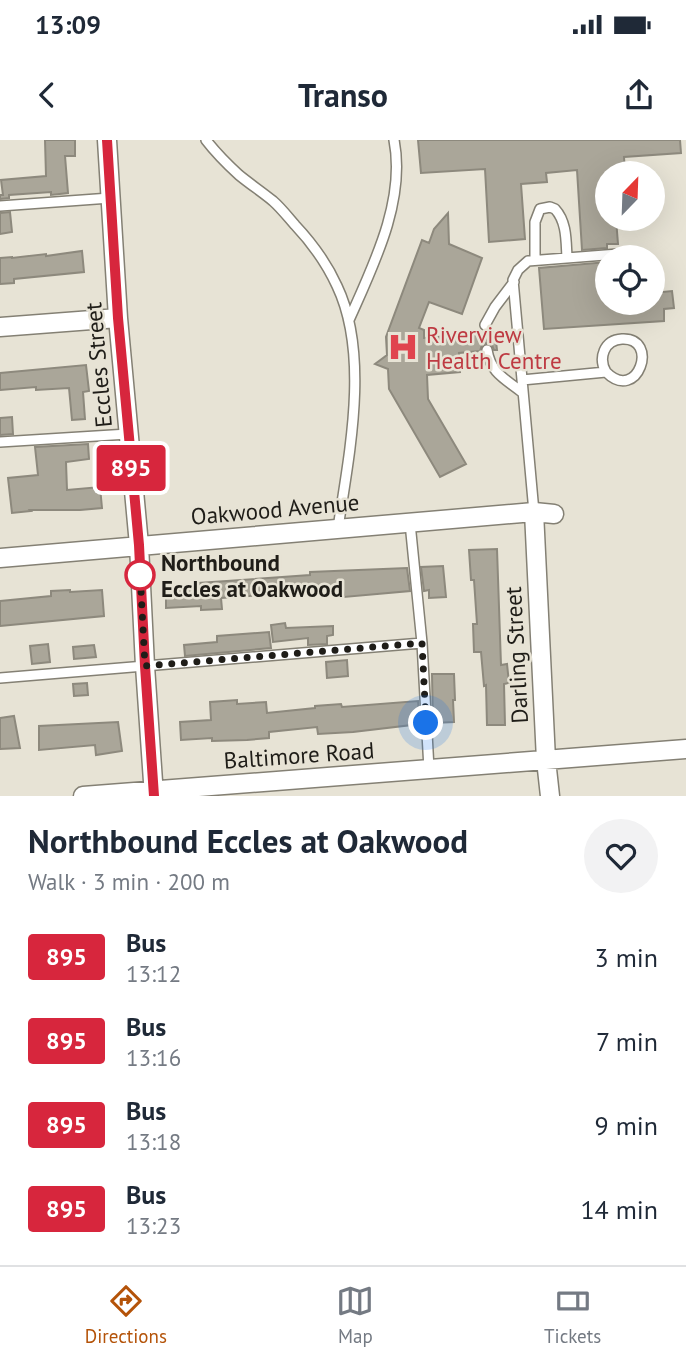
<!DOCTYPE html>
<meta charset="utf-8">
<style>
:root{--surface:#fff;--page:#f2f2f3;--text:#1f2937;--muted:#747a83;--line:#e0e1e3;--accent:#b45309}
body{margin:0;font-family:"PT Sans",sans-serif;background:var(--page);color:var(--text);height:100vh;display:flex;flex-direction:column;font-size:26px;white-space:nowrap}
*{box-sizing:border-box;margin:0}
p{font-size:23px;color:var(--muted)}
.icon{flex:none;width:38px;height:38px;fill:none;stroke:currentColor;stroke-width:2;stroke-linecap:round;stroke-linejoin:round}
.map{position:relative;height:656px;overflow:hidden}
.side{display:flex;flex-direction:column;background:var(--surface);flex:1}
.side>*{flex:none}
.badge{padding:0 14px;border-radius:5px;font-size:24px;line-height:46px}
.needle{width:46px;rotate:23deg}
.buttons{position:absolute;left:595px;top:21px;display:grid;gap:14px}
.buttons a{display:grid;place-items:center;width:70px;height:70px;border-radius:50%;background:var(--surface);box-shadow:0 7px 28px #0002;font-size:35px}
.you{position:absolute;width:35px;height:35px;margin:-18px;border:5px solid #fff;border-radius:50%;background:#1a73e8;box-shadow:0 0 0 10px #1a73e833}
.map>.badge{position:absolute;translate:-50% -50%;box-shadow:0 0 0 4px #fff}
.round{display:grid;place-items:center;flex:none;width:74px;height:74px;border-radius:37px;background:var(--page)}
.head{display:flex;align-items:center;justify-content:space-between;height:119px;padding:0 28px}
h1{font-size:33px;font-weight:700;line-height:52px}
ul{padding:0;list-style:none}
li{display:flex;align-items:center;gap:21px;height:84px;padding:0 28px}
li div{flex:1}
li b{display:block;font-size:26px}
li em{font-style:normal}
li .badge{min-width:77px;font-weight:700;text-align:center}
.status{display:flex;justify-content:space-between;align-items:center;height:49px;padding:0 35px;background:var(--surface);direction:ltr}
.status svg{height:19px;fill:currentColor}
header{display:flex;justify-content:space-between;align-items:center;height:91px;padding:0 28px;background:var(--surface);font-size:32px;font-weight:700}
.menu{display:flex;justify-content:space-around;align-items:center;height:98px;border-top:2px solid var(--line);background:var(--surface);font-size:19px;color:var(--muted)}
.menu a{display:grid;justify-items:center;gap:4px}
.menu .active{color:var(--accent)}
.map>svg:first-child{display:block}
</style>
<div class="status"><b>13:09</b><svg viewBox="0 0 49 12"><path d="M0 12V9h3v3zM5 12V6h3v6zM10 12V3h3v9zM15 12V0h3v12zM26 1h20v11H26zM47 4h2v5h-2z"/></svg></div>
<header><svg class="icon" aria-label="back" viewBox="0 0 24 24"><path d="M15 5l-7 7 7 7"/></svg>Transo<svg class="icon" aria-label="share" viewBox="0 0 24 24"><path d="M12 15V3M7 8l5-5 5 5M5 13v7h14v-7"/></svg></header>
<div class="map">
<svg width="686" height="656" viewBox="0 0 686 656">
<rect width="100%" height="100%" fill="#e7e3d5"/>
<path fill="#aaa699" stroke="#8d897d" stroke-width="2" d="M 45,0 L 75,0 L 75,16 L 65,16 L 68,53 L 51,55 L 51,52 L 9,55 L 9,58 L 0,59 L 0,55 L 3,55 L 1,40 L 46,36 Z
M 418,0 L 680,0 L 681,13 L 624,17 L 625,33 L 607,33 L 607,79 L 616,79 L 618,104 L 607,104 L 607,108 L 582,110 L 577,30 L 546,33 L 547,42 L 521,44 L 525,99 L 489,102 L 485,29 L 421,33 Z
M 10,72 L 12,92 L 0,94 L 0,73 Z
M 448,73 L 449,104 L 482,118 L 462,174 L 429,162 L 419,188 L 424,190 L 424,198 L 495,192 L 497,210 L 494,210 L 492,205 L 486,203 L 482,205 L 480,211 L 459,213 L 460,232 L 427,235 L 428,259 L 466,324 L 440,337 L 389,249 L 388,229 L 375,224 L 387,215 L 386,197 L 422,100 L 429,103 L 434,89 Z
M 82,111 L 84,132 L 14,139 L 14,143 L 0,144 L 0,118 L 12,117 L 12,118 L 46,114 L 46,116 Z
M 607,122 L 607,163 L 653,163 L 653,153 L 672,151 L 674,168 L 664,169 L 664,181 L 544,189 L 539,128 Z
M 86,225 L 89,251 L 83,252 L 85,279 L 72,280 L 69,248 L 36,250 L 36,247 L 0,250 L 0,233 Z
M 12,277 L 13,294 L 0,295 L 0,278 Z
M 88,304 L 89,319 L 66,322 L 67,350 L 100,347 L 102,368 L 80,370 L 30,370 L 31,371 L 12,373 L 8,338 L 38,335 L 35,307 Z
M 497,409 L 501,525 L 507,524 L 509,543 L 504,544 L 505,585 L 487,585 L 486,545 L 484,546 L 481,512 L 474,512 L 473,484 L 477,484 L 474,440 L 471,440 L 469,410 Z
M 443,426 L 446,457 L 429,458 L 429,450 L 424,451 L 421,427 Z
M 407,428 L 410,451 L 344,457 L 343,449 L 294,451 L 294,453 L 221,458 L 222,469 L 201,470 L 201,466 L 166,468 L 166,446 L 200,445 L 199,443 L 310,435 L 310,432 Z
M 70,450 L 70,452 L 102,450 L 104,476 L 0,486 L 0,461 L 51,456 L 51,451 Z
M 285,483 L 286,488 L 333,486 L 333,495 L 327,496 L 327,504 L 308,505 L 308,498 L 273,502 L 271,485 Z
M 269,492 L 271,508 L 185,516 L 184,505 L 217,502 L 217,496 Z
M 48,504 L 50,522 L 32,524 L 30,506 Z
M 94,505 L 96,517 L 74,519 L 73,507 Z
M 347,520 L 348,536 L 327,538 L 326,522 Z
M 432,534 L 454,534 L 455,560 L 453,560 L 454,582 L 433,583 Z
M 87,543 L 88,555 L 74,556 L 73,544 Z
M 237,560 L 237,564 L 266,562 L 267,573 L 315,568 L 315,566 L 341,564 L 342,567 L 418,561 L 420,584 L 353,592 L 318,594 L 317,587 L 269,592 L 269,598 L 247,600 L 212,601 L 212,598 L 181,600 L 180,582 L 211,580 L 210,562 Z
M 14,576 L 20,608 L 0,609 L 0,578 Z
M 118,582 L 122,611 L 96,615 L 95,605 L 39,610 L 39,586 Z"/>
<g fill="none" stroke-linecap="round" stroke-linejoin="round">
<g stroke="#848074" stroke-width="12">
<path id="lane" d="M 206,0 C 216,13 227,24 239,35 C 250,44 262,52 273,61 C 281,68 288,77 295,85 C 311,102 327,124 337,146 C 370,215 349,315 338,388
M 0,66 L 110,58
M 535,120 L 535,82 L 540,69 L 550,67 L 555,69 C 567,82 566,101 567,118
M 349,180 C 373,126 406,61 394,0
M 485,185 L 495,167 L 514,142
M 487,210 C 491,234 506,239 523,253
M 522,240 L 606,232 C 638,264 660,197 622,199 C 604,200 598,218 606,232
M 0,302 L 128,294
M 534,372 L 513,140 L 518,130 L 528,121 L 618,114
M 410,383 L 422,503 L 429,629
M 0,538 L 422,503"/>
</g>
<g stroke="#848074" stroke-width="21">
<path id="street" d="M 107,0 L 118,178 L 139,405 L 145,526 L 154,656
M 0,187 L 118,178
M 534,372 L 546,620 L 550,656
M 0,418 L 534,372 L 554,374
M 83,656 L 686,609"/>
</g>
<use href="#lane" stroke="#fff" stroke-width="9"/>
<use href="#street" stroke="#fff" stroke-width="18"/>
</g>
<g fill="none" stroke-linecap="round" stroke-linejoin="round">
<g stroke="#fff" stroke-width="16">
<path id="line" d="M 107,0 L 118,178 L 139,405 L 145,526 L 154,656"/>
</g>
<use href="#line" stroke="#d7263d" stroke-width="10"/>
<path stroke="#1f1d18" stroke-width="7" stroke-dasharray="0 12.6" d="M 140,435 L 140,431 L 145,526 L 422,503 L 426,583"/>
</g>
<defs>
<g id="hospital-bare" transform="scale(2.415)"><path d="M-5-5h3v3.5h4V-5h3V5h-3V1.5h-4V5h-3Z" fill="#e0444e" stroke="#e7e3d5" stroke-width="2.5" paint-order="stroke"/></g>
</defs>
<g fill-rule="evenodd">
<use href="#hospital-bare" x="403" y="207"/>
</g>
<circle fill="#fff" stroke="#d7263d" stroke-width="3.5" cx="140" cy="435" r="14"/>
<g text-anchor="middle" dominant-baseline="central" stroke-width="5" stroke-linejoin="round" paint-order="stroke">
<g font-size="23" fill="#be3a42" stroke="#e7e3d5" text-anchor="start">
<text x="426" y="194">Riverview<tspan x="426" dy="26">Health Centre</tspan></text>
</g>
<g font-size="23" fill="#1f1d18" stroke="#e7e3d5">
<text transform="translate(98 225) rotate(-95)">Eccles Street</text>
<text transform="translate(275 369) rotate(-5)">Oakwood Avenue</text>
<text transform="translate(516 515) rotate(-93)">Darling Street</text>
<text transform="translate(299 615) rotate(-4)">Baltimore Road</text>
</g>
<g font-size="23" font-weight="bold" fill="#1f1d18" stroke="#e7e3d5" text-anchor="start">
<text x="161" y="422">Northbound<tspan x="161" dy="26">Eccles at Oakwood</tspan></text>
</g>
</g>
</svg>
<div class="buttons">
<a><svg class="needle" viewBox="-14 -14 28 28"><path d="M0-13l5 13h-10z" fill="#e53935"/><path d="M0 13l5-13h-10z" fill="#747a83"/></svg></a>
<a><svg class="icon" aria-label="locate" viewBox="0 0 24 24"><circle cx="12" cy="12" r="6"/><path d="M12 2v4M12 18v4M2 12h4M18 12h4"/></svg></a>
</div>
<div class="you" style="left:426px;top:583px"></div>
<b class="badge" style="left:131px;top:328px;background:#d7263d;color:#fff">895</b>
</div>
<section class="side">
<div class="head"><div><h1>Northbound Eccles at Oakwood</h1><p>Walk · 3 min · 200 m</p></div><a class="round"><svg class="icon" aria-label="heart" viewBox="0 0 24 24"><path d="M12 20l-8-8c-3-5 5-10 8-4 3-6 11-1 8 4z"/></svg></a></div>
<ul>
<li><span class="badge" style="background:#d7263d;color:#fff">895</span><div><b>Bus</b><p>13:12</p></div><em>3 min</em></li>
<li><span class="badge" style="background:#d7263d;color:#fff">895</span><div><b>Bus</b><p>13:16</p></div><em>7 min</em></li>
<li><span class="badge" style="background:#d7263d;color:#fff">895</span><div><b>Bus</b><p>13:18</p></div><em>9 min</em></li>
<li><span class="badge" style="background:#d7263d;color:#fff">895</span><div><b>Bus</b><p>13:23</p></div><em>14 min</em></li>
</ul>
</section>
<nav class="menu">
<a class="active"><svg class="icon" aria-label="directions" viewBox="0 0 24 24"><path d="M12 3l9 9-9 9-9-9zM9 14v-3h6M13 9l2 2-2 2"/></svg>Directions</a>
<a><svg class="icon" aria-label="map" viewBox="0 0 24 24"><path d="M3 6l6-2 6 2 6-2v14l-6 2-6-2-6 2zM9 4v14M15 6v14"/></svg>Map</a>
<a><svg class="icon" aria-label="tickets" viewBox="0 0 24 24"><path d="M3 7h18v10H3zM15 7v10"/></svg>Tickets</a>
</nav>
